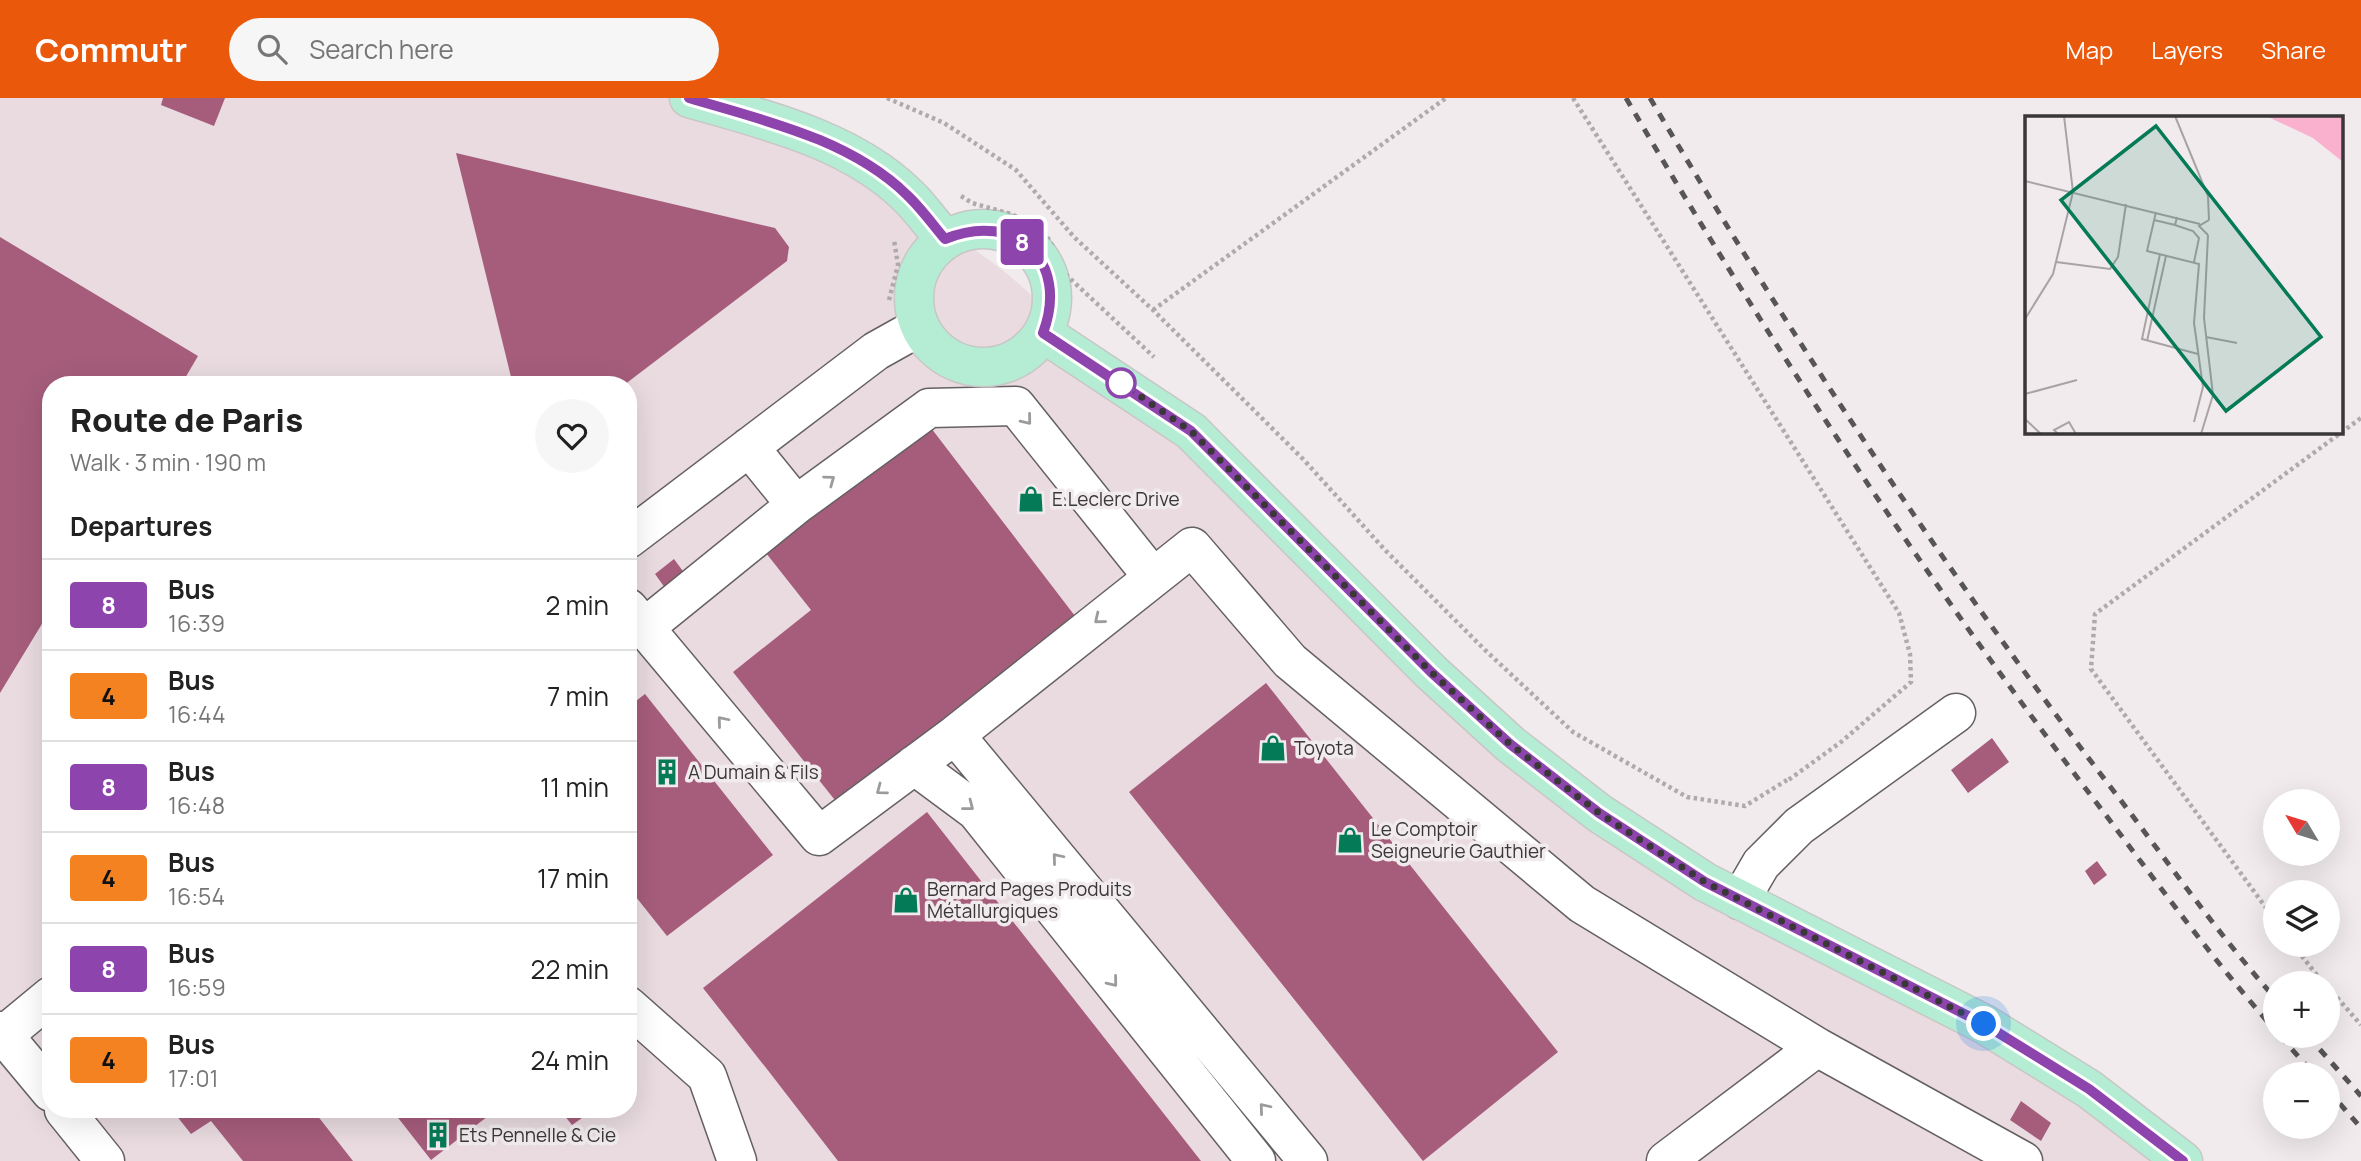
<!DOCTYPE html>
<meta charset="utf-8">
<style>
:root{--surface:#fff;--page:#f6f6f6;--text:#222;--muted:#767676;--line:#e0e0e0;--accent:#ea580c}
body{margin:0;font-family:Manrope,sans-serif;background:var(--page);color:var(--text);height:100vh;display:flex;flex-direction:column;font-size:26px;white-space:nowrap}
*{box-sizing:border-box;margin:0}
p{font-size:23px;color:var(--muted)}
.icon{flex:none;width:38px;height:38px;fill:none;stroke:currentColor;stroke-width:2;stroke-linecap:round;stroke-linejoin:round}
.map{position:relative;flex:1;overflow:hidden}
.side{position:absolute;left:42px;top:278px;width:595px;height:742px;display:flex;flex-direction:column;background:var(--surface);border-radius:28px;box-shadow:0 7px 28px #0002}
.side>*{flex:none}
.badge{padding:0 14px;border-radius:5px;font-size:24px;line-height:46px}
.needle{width:46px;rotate:308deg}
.tools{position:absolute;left:2263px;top:691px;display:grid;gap:14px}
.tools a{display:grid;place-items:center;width:77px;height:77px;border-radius:50%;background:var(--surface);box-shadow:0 7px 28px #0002;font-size:35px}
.you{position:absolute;width:35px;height:35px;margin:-18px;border:5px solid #fff;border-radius:50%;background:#1a73e8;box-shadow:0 0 0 10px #1a73e833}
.map>.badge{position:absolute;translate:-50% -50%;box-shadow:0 0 0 4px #fff}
h2{padding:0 28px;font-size:26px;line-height:63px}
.round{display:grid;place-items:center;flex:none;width:74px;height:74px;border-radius:37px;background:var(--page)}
.summary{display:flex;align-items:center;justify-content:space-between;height:119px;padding:0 28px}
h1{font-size:33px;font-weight:800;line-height:52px}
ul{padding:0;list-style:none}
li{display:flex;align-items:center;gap:21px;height:91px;padding:0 28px;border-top:2px solid var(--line)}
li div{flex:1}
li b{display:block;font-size:26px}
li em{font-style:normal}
li .badge{min-width:77px;font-weight:700;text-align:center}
header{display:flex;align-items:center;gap:42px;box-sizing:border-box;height:98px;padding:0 35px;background:var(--accent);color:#fff}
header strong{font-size:33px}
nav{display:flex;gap:38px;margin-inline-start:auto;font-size:24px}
.search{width:490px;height:63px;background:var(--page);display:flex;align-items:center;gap:18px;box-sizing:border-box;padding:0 24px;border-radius:38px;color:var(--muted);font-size:26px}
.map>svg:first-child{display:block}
</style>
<header>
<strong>Commutr</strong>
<div class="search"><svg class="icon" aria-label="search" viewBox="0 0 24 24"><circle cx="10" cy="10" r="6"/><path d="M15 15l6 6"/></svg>Search here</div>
<nav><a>Map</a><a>Layers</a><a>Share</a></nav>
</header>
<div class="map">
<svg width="2361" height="1063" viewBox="0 0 2361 1063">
<rect width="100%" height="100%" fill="#f1ebed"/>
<path fill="#e9dbe0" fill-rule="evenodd" d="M 0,0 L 672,0 L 827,43 L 1005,174 L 1275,409 L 1595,715 L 2195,1063 L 0,1063 ZM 51,287 L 628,287 L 628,1012 L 51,1012 Z"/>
<path fill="#a65d7c" d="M 163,0 L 225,0 L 214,28 L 161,7 Z
M 456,55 L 775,130 L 789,149 L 787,163 L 624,287 L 513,287 Z
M 0,139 L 198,258 L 181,287 L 51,287 L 51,511 L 0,595 Z
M 928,326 L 1075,518 L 838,706 L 733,574 L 811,512 L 766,455 Z
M 674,461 L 688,480 L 668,494 L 655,476 Z
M 1266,585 L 1558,954 L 1423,1063 L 1129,694 Z
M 645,596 L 773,757 L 667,838 L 628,789 L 628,609 Z
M 1992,640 L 2009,664 L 1968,695 L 1951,672 Z
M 927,714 L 1201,1063 L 838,1063 L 770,975 L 703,890 Z
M 2097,763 L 2107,777 L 2094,787 L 2085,773 Z
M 2021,1003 L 2051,1025 L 2041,1043 L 2010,1022 Z
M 172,1012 L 313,1012 L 353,1063 L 243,1063 L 211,1023 L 191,1036 Z
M 392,1012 L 496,1012 L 431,1062 Z
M 560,1012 L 586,1012 L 589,1015 L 572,1027 Z"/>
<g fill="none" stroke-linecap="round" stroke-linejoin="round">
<g stroke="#656062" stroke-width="41">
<path id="minor" d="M 749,349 L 796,407 L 929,310 L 1016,308 L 1152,478
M 628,441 L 876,253 L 919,229
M 628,510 L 819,738 L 955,637 L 1192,449 L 1290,563 L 1582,806 L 1817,949 L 2023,1063
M 644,530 L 796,407
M 955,637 L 1308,1063
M 914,667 L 976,713 L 1256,1063
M 1740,802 L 1761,766 L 1799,728 L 1956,615
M 628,908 L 707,978 L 737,1063
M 0,933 L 51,994
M 0,940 L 51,898
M 64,1012 L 105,1063
M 1666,1063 L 1817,949"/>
</g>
<g stroke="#c8c7c7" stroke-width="41">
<path id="major" d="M 689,0 C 762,21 850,41 907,97 C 921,110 932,127 945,141
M914 200a69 69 0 1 1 138 0a69 69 0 1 1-138 0Z
M 1043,235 L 1191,333 L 1431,574 L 1510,646 L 1599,715 L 1705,784 L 1984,926 L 2089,991 L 2183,1063"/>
</g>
<path stroke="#afaaab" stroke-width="4.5" stroke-dasharray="3.5 3.5" stroke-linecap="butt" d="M 887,0 L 944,25 L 1016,72 L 1074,139 L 1153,212 L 1304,362 L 1385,452 L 1485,552 L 1573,634 L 1687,699 L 1745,708 L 1787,682
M 1573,0 L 1899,515 L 1910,556 L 1911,584 L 1841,644 L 1787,683
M 961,98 L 972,105 L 1011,116 L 1042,130 L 1053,149 L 1062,173 L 1154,259
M 889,202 L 898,167 L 894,142
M 1153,212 L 1446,0
M 2275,822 L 2091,571 L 2095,516 L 2361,320
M 2293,847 L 2324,886
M 2328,889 L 2361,927"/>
<use href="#minor" stroke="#fff" stroke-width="38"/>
<use href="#major" stroke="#b5ecd4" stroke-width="38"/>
<path stroke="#585556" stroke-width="5" stroke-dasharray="9 9" stroke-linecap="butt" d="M 1626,0 C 1770,247 1928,485 2102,712 C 2158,786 2213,862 2275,932
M 1650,0 C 1793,242 1947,477 2119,700 C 2170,767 2219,837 2275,900
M 2280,938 L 2314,976
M 2308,938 L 2361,998
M 2328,992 L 2361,1030"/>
</g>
<defs><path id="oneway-chevron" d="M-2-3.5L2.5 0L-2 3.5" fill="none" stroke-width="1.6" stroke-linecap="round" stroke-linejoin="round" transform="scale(1.75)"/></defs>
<g stroke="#9c9b9c">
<use href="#oneway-chevron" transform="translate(1027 322) rotate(51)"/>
<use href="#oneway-chevron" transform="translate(830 382) rotate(-36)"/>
<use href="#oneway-chevron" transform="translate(1099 521) rotate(141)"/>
<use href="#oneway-chevron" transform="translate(722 623) rotate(-130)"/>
<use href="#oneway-chevron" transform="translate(881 692) rotate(143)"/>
<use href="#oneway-chevron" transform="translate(969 708) rotate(38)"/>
<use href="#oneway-chevron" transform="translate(1057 760) rotate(-130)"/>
<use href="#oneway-chevron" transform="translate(1113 884) rotate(51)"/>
<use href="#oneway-chevron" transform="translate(1264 1010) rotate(-130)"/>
</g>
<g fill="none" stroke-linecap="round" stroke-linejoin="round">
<g stroke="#fff" stroke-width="16">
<path id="line" d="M 689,0 C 762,22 850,41 907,97 C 921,110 933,127 945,141 C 1016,112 1070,163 1043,235 L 1191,333 L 1431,574 L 1510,646 L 1599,715 L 1705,784 L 1984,926 L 2089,991 L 2183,1063"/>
</g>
<use href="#line" stroke="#8e44ad" stroke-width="10"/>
<path stroke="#3a3738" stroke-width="7" stroke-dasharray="0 12.6" d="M 1121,285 L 1191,333 L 1431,574 L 1510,646 L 1599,715 L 1705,784 L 1984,926"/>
</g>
<defs>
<g id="shop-bare" transform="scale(2.1)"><path d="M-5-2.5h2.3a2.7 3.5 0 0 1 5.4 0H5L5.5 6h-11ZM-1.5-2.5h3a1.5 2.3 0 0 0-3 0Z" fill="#057a56" stroke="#f1ebed" stroke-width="2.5" paint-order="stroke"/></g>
<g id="building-bare" transform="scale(2.1)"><path d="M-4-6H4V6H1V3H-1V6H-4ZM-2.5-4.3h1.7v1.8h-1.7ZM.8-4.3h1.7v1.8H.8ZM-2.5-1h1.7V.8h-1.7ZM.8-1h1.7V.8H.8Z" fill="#057a56" stroke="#f1ebed" stroke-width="2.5" paint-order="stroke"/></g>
</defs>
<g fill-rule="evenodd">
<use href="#shop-bare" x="1031" y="401"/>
<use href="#shop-bare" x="1273" y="650"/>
<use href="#building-bare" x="667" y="674"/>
<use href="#shop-bare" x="1350" y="742"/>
<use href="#shop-bare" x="906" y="802"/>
<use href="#building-bare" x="438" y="1037"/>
</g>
<circle fill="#fff" stroke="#8e44ad" stroke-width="3.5" cx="1121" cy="285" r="14"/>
<g text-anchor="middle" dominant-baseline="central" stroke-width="7" stroke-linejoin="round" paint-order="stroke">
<g font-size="19" fill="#3a3738" stroke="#f1ebed" text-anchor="start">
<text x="1052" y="401">E.Leclerc Drive</text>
<text x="1294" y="650">Toyota</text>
<text x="688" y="674">A Dumain &amp; Fils</text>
<text x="1371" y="731">Le Comptoir<tspan x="1371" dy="22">Seigneurie Gauthier</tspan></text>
<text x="927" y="791">Bernard Pages Produits<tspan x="927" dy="22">Métallurgiques</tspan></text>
<text x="459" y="1037">Ets Pennelle &amp; Cie</text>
</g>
</g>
<g transform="translate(2025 18)">
<rect width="318" height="318" fill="#f1ebed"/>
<path d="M 241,0 L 318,0 L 318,46 L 288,22 Z" fill="#f9b1ce"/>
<path fill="none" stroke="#a8a3a5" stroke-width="2" d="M 150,0 L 183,80 L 184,104M 0,65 L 175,108M 131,96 L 122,135 L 174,148 L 169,207 L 178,271 L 169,306M 152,101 L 150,109 L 168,115 L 174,122 L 169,146M 129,104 L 150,109M 183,119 L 174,110 L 184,104M 135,138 L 117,223 L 173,238M 31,146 L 85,153 L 93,141 L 101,88M 0,203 L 28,158 L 48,76 L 39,0M 181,221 L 212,227M 122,225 L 141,140M 0,278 L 52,264M 0,303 L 16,318M 33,318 L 29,314 L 44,306 L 51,318M 176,318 L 188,279 L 179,202 L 183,119"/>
<path fill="#057a56" fill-opacity="0.15" stroke="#057a56" stroke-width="3.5" d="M 131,10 L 296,221 L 201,295 L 36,84 Z"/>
<rect width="318" height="318" fill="none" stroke="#3a3738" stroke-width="3.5"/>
</g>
</svg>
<div class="tools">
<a><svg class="needle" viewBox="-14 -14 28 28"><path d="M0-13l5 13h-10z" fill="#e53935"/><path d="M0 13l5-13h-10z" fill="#767676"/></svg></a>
<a><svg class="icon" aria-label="layers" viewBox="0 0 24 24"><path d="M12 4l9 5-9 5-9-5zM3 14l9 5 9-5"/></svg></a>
<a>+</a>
<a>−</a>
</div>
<div class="you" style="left:1984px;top:926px"></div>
<b class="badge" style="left:1022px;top:144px;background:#8e44ad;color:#fff">8</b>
<section class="side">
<div class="summary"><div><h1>Route de Paris</h1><p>Walk · 3 min · 190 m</p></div><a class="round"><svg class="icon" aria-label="heart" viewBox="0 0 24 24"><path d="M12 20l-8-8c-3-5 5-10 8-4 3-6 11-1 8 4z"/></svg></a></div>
<h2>Departures</h2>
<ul>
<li><span class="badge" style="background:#8e44ad;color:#fff">8</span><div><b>Bus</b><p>16:39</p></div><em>2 min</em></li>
<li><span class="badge" style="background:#f58220;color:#111">4</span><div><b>Bus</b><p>16:44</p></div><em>7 min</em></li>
<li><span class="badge" style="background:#8e44ad;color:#fff">8</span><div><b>Bus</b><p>16:48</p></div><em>11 min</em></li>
<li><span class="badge" style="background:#f58220;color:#111">4</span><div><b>Bus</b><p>16:54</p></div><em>17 min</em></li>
<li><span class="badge" style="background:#8e44ad;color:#fff">8</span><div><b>Bus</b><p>16:59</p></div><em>22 min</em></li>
<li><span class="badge" style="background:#f58220;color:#111">4</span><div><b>Bus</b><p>17:01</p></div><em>24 min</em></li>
</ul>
</section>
</div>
